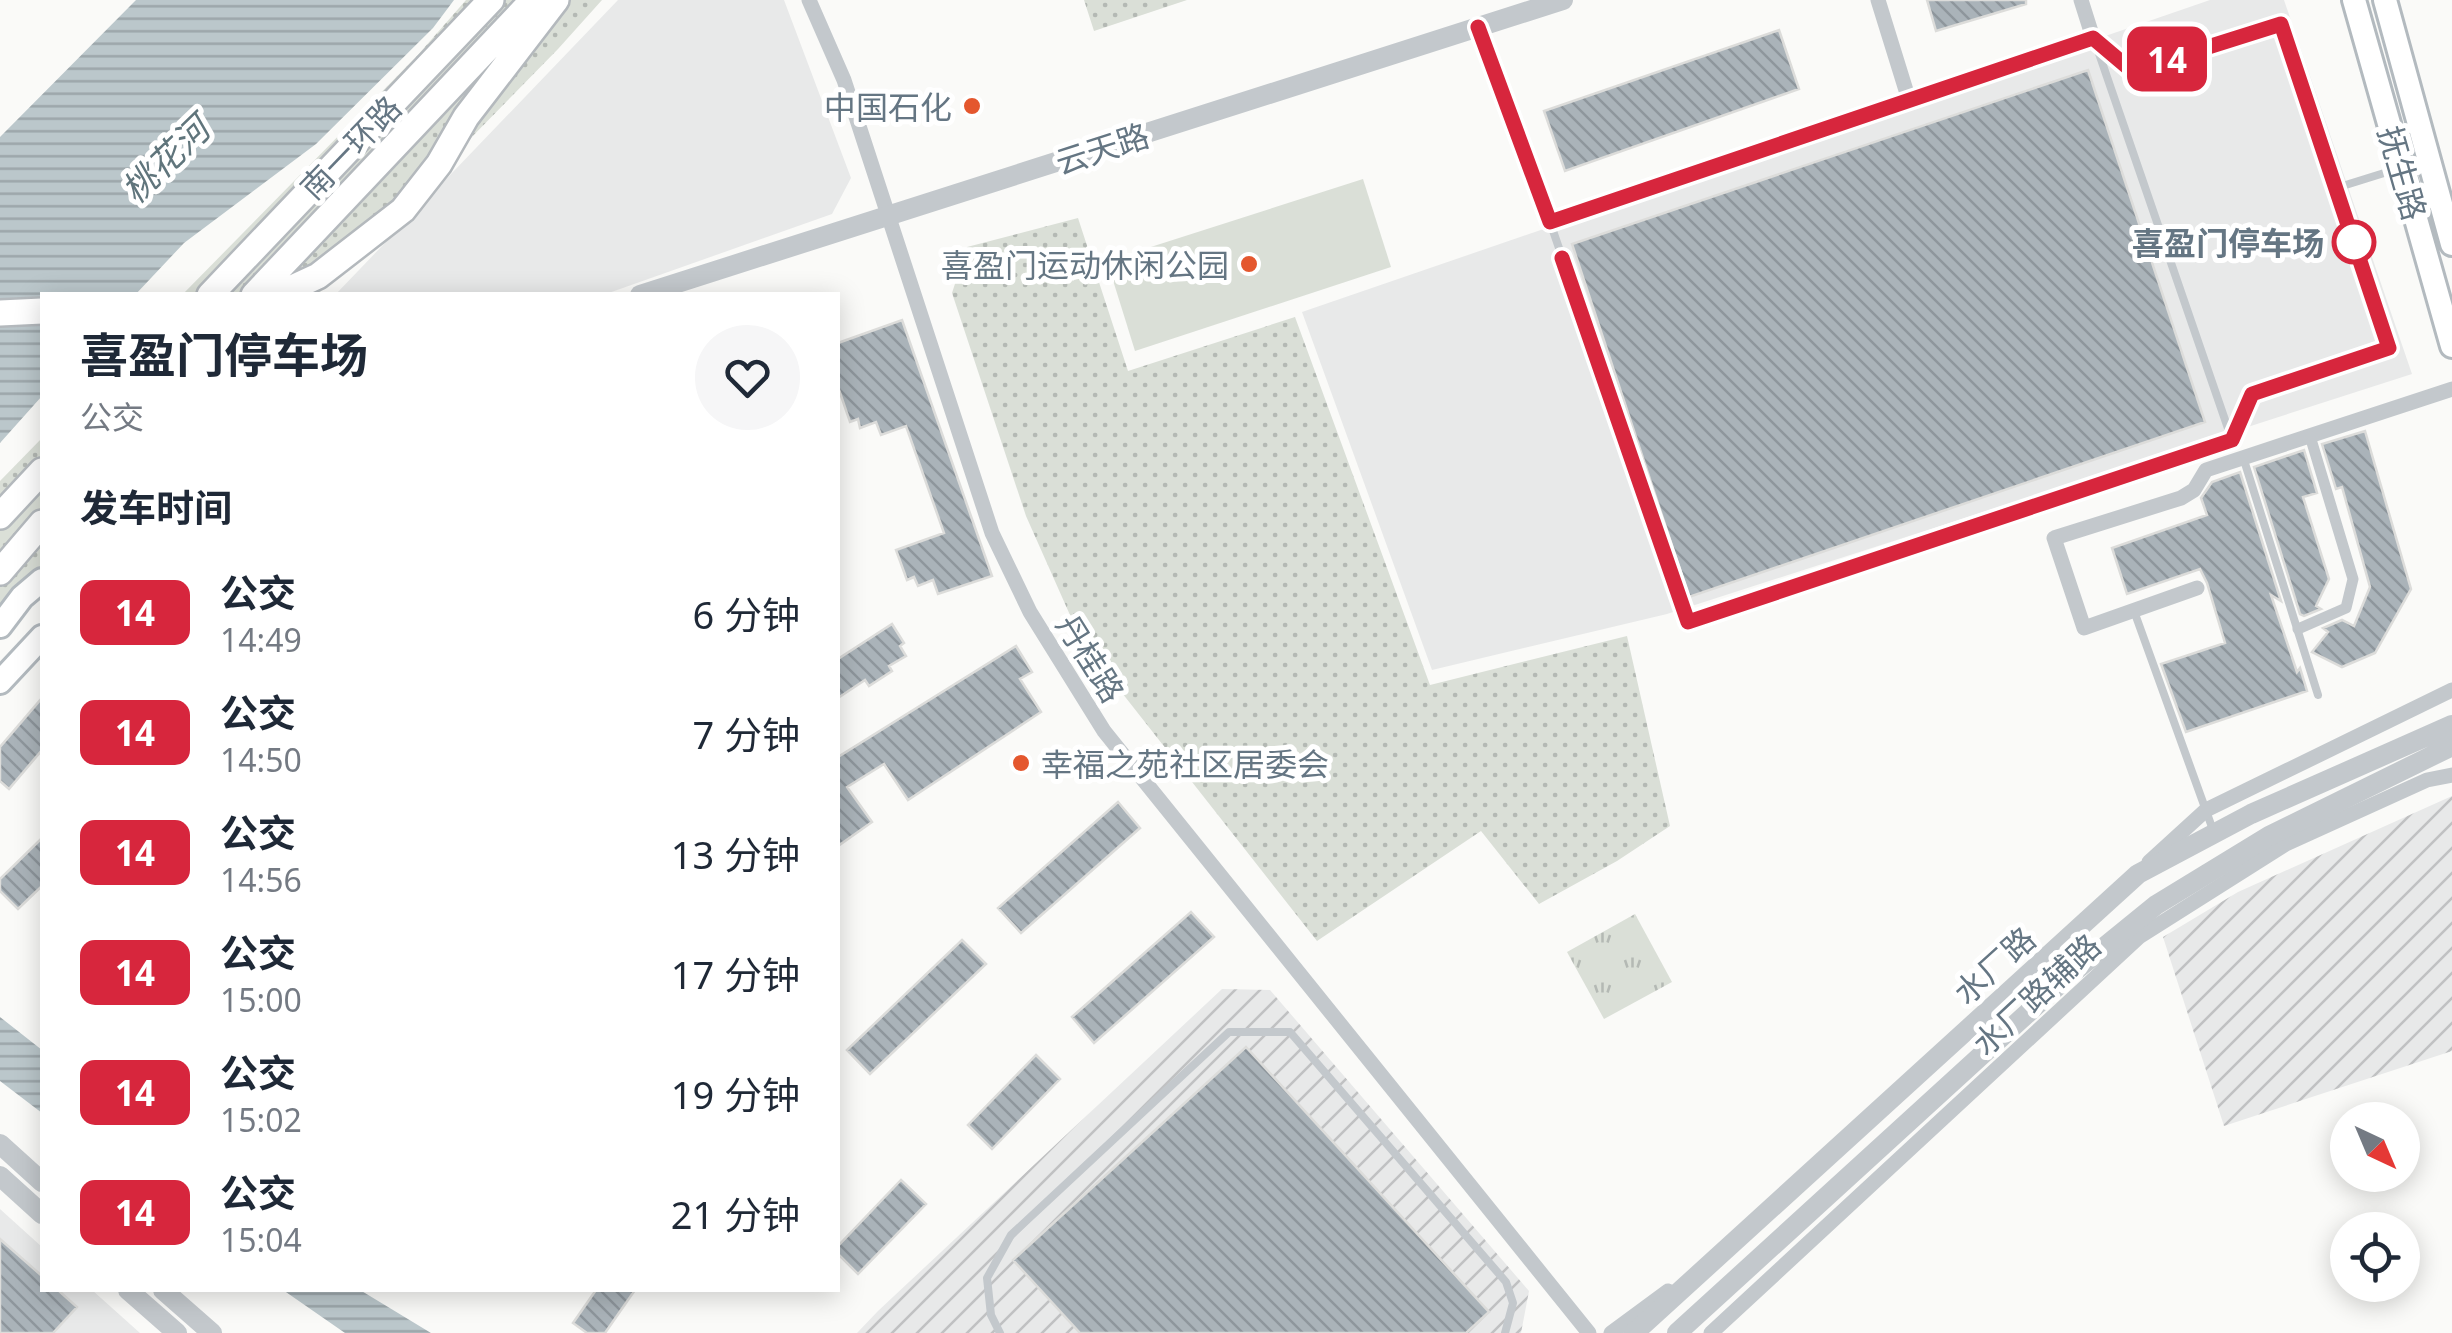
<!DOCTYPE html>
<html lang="zh">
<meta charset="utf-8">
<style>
:root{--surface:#fff;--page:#f6f6f7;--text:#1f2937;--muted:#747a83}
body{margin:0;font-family:"Noto Sans","Noto Sans SC",sans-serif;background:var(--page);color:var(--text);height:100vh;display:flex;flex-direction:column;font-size:38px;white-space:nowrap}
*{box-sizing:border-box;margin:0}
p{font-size:32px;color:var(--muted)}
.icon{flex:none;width:55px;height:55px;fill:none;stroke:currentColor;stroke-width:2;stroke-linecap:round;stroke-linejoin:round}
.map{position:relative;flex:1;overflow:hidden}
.details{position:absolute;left:40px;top:292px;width:800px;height:1000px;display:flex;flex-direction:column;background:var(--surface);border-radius:0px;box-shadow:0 5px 25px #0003}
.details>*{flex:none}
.badge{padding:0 20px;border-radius:15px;font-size:35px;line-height:65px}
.needle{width:65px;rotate:136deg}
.tools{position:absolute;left:2330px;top:1102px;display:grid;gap:20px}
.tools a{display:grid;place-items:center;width:90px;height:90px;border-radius:50%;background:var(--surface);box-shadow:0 5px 25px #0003;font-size:50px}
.map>.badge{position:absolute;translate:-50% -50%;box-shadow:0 0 0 5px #fff}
h2{padding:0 40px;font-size:38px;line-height:90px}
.round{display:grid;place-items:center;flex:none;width:105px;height:105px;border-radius:52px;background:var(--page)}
.summary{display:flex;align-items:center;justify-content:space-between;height:170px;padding:0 40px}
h1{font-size:48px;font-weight:700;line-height:75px}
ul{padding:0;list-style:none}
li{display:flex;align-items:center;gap:30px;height:120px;padding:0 40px}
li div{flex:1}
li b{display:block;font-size:38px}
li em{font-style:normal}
li .badge{min-width:110px;font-weight:700;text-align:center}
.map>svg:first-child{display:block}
</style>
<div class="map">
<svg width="2452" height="1333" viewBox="0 0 2452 1333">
<defs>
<pattern id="industrial-furrows" width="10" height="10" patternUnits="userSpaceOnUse" patternTransform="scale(2.5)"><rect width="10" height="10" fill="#e8e9e9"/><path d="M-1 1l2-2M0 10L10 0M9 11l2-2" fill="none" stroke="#c0c1c2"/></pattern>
<pattern id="grass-tufts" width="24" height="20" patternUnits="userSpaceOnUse" patternTransform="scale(2.5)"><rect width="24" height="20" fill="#dadfd7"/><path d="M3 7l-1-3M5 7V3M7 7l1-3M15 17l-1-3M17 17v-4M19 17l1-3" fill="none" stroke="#b4b9b4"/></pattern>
<pattern id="park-dots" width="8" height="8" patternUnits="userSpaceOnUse" patternTransform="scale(2.5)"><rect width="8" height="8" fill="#dadfd7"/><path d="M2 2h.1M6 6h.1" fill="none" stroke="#b4b9b4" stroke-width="1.8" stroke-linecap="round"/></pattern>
<pattern id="water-rules" width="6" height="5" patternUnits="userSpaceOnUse" patternTransform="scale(2.5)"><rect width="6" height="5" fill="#bbc7cb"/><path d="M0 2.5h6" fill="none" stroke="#9ca6aa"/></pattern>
<pattern id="building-back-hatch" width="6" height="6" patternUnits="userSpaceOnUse" patternTransform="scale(2.5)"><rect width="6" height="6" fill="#aab3b9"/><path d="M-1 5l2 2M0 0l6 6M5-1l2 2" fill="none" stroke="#8e969c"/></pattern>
</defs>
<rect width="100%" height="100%" fill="#fafaf8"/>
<path fill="#e8e9e9" d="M 618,0 L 784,0 L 851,178 L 832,214 L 603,295 L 335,295 Z
M 2210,0 L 2284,0 L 2412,374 L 1667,614 L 1432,670 L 1302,312 Z
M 0,1209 L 42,1247 L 42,1290 L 92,1290 L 140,1333 L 0,1333 Z"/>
<path fill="url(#industrial-furrows)" d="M 2452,796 L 2452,1051 L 2224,1126 L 2163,937 L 2238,892 Z
M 1222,989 L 1270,990 L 1529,1291 L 1521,1333 L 857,1333 L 878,1311 Z"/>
<path fill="url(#grass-tufts)" d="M 1635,914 L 1672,982 L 1604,1019 L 1567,952 Z"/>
<path fill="url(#park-dots)" d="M 466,0 L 602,0 L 558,49 L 317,295 L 182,295 L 417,56 Z
M 1084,0 L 1187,0 L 1094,31 Z
M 1078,218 L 1128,371 L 1295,317 L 1430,685 L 1627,636 L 1670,826 L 1617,861 L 1539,904 L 1481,831 L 1317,941 L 1082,642 L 1026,516 L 952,293 L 967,247 Z
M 42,438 L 42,575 L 0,618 L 0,481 Z"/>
<path fill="#dadfd7" d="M 1363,179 L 1391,267 L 1135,351 L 1107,261 Z"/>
<path fill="url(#water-rules)" d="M 136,0 L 454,0 L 433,28 L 316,144 L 184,243 L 135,295 L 42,295 L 42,396 L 0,443 L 0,137 Z
M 0,1017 L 42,1050 L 42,1113 L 0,1081 Z
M 283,1290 L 360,1290 L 431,1333 L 345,1333 Z"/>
<path fill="url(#building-back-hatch)" stroke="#dcdcda" stroke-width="2.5" d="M 1927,0 L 2026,0 L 2026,4 L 1936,31 Z
M 1779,30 L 1799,89 L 1565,171 L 1544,111 Z
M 2088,70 L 2205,422 L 1689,597 L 1572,244 Z
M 902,320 L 992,576 L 938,594 L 933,580 L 918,586 L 914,577 L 907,580 L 896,550 L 944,533 L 906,426 L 881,435 L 876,422 L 860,428 L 858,419 L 850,422 L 838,387 L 838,343 Z
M 2365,431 L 2411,589 L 2375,653 L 2342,667 L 2312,652 L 2328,632 L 2323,628 L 2342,620 L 2354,626 L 2370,587 L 2342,487 L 2336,489 L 2322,444 Z
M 2304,450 L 2317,493 L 2303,497 L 2329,579 L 2316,606 L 2321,609 L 2304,616 L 2300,614 L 2254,467 Z
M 2240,472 L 2281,601 L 2271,595 L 2297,672 L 2300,668 L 2307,691 L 2186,732 L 2161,664 L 2225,643 L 2207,583 L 2200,569 L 2127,594 L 2112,548 L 2207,515 L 2201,498 L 2212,482 Z
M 892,624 L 904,643 L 900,646 L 906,656 L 889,666 L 892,671 L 869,686 L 865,680 L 838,698 L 838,659 Z
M 1016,646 L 1032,672 L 1020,679 L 1041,712 L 908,800 L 884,764 L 847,787 L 872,822 L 838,846 L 838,757 Z
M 42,698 L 42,750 L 9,789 L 0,781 L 0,747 Z
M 1118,802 L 1140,828 L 1021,933 L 998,908 Z
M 42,838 L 42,886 L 18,909 L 0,891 L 0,879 Z
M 1191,912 L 1214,937 L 1094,1043 L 1072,1017 Z
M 962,940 L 986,964 L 870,1074 L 847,1050 Z
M 1246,1047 L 1489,1312 L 1466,1333 L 1080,1333 L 1013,1260 Z
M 1036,1055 L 1060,1079 L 992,1149 L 968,1125 Z
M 901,1180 L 926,1204 L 858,1274 L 838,1254 L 838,1246 Z
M 0,1239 L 42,1276 L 42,1290 L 58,1290 L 77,1307 L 53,1333 L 0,1333 Z
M 596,1290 L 635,1290 L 605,1333 L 587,1333 L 573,1323 Z"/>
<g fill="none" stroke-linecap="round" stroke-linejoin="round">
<g stroke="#b3babf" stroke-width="28">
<path id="secondary" d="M 2354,0 L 2452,346
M 2385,0 L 2452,244
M 0,626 L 22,597 L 42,580
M 0,682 L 42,637"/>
</g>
<g stroke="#b4b9bd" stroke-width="30">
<path id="trunk" d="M 210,295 L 491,0
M 254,295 L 533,0
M 277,295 L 318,276 L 403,210 L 439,164 L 466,117 L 556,0
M 0,313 L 42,311
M 0,516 L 42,471
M 0,572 L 42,523"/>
</g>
<path stroke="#c3c8cc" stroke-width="8" d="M 1479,29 L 1550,222
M 2095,42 L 2232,440
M 2336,188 L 2281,24 L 2131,71 L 2093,38 L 1550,222 L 1688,622 L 2232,440 L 2252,394 L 2389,348 L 2336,188 L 2397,169
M 2243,457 L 2318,695
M 2134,611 L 2213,830
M 1000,1333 L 991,1315 L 987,1278 L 1011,1235 L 1229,1032 L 1290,1032 L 1506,1282 L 1513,1303 L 1505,1333"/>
<path stroke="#c3c8cc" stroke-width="11" d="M 2298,629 L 2346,608 L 2353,579 L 2310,436"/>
<path stroke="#c3c8cc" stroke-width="15" d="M 809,0 L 844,80 L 992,533 L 1030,612 L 1104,731 L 1589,1333
M 1878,0 L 1909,100
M 2081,0 L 2093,38
M 2197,588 L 2084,628 L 2054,538 L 2181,498 L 2194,490 L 2206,470 L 2452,389
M 2149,862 L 2206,810 L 2452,690
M 1611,1333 L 1668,1291
M 1711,1333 L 2139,937 L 2286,844 L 2427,780 L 2452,775"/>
<path stroke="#c3c8cc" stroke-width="20" d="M 640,295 L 1563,0
M 0,1144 L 42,1182
M 0,1176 L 42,1214
M 128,1290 L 177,1333
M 163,1290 L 212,1333
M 1634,1333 L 2138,874 L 2251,814 L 2452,725
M 1677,1333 L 2065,979 L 2156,905 L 2269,836 L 2452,746"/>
<use href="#secondary" stroke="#fff" stroke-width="22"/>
<use href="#trunk" stroke="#fff" stroke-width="25"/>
</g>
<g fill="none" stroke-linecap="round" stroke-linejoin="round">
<g stroke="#fff" stroke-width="22">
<path id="line" d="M 1478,27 L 1550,222 L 2093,38 L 2132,71 L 2281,24 L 2389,348 L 2252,394 L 2232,440 L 1688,622 L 1562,258"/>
</g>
<use href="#line" stroke="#d7263d" stroke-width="15"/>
</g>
<g fill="#e4572e" stroke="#fff" stroke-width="4">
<circle cx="972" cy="106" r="10"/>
<circle cx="1249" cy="264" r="10"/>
<circle cx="1021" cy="763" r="10"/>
</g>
<circle fill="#fff" stroke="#d7263d" stroke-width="5" cx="2354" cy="242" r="20"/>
<g text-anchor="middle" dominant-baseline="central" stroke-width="10" stroke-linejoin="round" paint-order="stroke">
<g font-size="32" fill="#657683" stroke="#fff" text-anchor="end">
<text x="952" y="106">中国石化</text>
<text x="1229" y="264">喜盈门运动休闲公园</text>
<text x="1041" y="763" text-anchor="start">幸福之苑社区居委会</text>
</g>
<g font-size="32" fill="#657683" stroke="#fff">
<text transform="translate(350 147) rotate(-46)">南一环路</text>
<text transform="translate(1102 148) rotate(-18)">云天路</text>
<text transform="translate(2403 173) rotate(74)">抚生路</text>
<text transform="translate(1091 658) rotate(58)">丹桂路</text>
<text transform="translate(1994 965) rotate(-42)">水厂路</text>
<text transform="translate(2036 994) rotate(-43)">水厂路辅路</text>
</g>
<g font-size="32" font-weight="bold" fill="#657683" stroke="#fff" text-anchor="end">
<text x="2324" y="242">喜盈门停车场</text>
</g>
<g font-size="35" font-style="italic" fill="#60757c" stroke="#fff">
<text transform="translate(165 159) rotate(-44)">桃花河</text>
</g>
</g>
</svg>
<div class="tools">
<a><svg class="needle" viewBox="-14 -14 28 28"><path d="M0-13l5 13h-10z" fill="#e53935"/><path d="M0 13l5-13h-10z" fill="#747a83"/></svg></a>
<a><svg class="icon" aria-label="locate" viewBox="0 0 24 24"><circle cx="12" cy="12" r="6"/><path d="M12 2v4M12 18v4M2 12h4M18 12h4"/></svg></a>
</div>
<b class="badge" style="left:2167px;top:59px;background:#d7263d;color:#fff">14</b>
<section class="details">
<div class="summary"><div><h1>喜盈门停车场</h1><p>公交</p></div><a class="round"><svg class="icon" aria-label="heart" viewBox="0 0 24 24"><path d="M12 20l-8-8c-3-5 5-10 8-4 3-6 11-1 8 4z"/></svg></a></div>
<h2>发车时间</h2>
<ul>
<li><span class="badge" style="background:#d7263d;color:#fff">14</span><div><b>公交</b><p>14:49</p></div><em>6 分钟</em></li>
<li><span class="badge" style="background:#d7263d;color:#fff">14</span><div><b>公交</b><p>14:50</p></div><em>7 分钟</em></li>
<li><span class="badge" style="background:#d7263d;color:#fff">14</span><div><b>公交</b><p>14:56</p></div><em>13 分钟</em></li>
<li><span class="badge" style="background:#d7263d;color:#fff">14</span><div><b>公交</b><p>15:00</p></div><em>17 分钟</em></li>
<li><span class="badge" style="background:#d7263d;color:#fff">14</span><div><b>公交</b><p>15:02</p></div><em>19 分钟</em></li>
<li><span class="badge" style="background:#d7263d;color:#fff">14</span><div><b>公交</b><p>15:04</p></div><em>21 分钟</em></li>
</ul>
</section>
</div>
